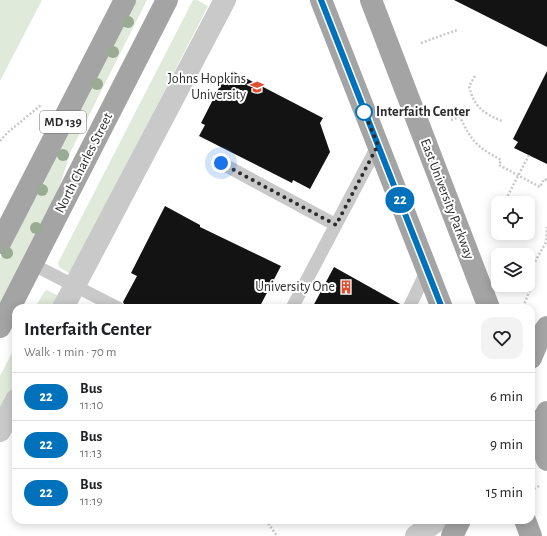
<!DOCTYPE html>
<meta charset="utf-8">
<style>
:root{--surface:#fff;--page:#f2f2f2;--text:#202124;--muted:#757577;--line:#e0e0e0}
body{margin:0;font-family:"Alegreya Sans",sans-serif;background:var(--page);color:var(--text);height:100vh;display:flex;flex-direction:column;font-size:15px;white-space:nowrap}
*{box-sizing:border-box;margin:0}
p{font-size:13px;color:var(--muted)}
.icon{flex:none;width:22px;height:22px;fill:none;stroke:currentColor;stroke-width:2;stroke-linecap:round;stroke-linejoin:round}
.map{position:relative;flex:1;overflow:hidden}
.drawer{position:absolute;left:12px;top:304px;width:523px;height:220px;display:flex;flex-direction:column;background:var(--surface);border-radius:12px;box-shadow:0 2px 10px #0003}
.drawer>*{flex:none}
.badge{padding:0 8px;border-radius:13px;font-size:14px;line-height:26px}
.fabs{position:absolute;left:491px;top:196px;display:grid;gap:8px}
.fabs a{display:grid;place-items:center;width:44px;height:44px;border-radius:8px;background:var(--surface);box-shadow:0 2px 10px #0003;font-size:20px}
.you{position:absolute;width:20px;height:20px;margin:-10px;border:3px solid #fff;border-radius:50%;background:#1a73e8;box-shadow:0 0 0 6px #1a73e833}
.map>.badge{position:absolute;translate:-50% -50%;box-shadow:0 0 0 2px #fff}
.round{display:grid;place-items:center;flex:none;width:42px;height:42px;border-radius:12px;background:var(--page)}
.headline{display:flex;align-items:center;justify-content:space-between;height:68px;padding:0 12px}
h1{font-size:19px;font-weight:700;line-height:30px}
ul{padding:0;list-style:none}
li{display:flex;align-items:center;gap:12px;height:48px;padding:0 12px;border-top:1px solid var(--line)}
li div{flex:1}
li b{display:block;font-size:15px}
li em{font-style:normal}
li .badge{min-width:44px;font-weight:700;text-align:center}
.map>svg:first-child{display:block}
</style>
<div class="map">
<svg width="547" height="536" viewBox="0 0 547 536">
<rect width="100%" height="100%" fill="#fff"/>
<path fill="#dfeada" d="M 0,0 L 42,0 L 0,81 Z
M 132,0 L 147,0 L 71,151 L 57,194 L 0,312 L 0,258 Z
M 193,0 L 197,0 L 208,6 L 72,271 L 69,273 L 59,267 L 58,263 Z
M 47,290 L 57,295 L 59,299 L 54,308 L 35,308 L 44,292 Z
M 16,345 L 16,382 L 0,414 L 0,376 Z"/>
<path fill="#131313" d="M 454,0 L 547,0 L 547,47 Z
M 232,71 L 323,118 L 320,123 L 330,152 L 310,189 L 293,180 L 292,183 L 199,136 L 205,125 L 201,123 L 223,80 L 226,82 Z
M 547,71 L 547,164 L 514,148 L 518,142 L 513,139 Z
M 165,206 L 200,225 L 200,227 L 281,266 L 259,308 L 126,308 L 123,302 L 137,276 L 131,273 Z
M 334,267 L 402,305 L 401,308 L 312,308 Z"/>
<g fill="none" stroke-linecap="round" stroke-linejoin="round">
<path stroke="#c9c9c9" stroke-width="2.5" stroke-dasharray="2 2" stroke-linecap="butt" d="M 421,43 L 457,30
M 475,76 L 469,86 C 474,107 483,113 502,121
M 451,120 L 460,117 C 472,142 477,147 501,160 L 499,165 L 540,187 L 544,179 L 547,180
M 0,141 L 7,133 L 41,105
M 504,203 L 529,155
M 492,227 L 498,215
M 523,307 L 532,285 L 532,267 L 546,242 L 547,227
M 534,489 L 539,486
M 266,520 L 277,536"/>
<path stroke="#c9c9c9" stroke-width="13" d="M 221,163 L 336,225
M 32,264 L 118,308
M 292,308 L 378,145
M 409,308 L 427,270"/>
<path stroke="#c9c9c9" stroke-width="22" d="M 63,308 L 225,0
M 0,431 L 16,400
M 416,536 L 438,520"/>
<path stroke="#a4a4a4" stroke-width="22" d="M 321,0 L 442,308
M 371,0 L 489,308
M 0,243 L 125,0
M 0,327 L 167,0
M 531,358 L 539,339 L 547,327
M 531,420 L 547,460
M 536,433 L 547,412
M 525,520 L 531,536
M 452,536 L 460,520"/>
</g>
<g fill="#99ab93">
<circle cx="128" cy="22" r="6"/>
<circle cx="113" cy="52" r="6"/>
<circle cx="97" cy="84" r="6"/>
<circle cx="80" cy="118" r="6"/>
<circle cx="63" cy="155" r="6"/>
<circle cx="42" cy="190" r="6"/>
<circle cx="36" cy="228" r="6"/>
<circle cx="7" cy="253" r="6"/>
</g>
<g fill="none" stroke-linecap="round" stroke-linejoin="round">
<g stroke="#fff" stroke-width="9">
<path id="line" d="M 321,0 L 442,308"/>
</g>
<use href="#line" stroke="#0072bc" stroke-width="6"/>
<path stroke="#2c2c2c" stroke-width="4" stroke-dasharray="0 7.2" d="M 221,163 L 336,225 L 378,145 L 364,112"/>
</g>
<defs>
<g id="university-bare" transform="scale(1.08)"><path d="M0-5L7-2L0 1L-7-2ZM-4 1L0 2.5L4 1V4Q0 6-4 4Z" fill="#e04e32" stroke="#fff" stroke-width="2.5" paint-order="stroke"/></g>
<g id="building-bare" transform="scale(1.08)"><path d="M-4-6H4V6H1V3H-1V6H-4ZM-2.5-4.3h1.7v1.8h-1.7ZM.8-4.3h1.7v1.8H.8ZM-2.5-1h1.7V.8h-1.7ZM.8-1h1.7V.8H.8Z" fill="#e04e32" stroke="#fff" stroke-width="2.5" paint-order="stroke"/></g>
</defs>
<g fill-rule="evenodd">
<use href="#university-bare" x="257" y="87"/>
<use href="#building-bare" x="346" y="287"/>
</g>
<circle fill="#fff" stroke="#0072bc" stroke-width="2" cx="364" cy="112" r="8"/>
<g text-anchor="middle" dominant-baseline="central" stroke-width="4" stroke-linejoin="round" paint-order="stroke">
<rect fill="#fff" stroke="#6b6b6b" stroke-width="1" x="40" y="111" width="46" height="22" rx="3"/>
<g font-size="13" font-weight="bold" fill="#2c2c2c">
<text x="63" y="122">MD 139</text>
</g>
<g font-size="14" fill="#2c2c2c" stroke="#fff" text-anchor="end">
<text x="246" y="79">Johns Hopkins<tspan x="246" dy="16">University</tspan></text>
<text x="335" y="287">University One</text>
</g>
<g font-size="14" font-weight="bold" fill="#2c2c2c" stroke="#fff" text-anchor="start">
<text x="376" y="112">Interfaith Center</text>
</g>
<g font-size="14" fill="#2c2c2c" stroke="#fff">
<text transform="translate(84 163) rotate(-63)">North Charles Street</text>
<text transform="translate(447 199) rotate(69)">East University Parkway</text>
</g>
</g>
</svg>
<div class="fabs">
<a><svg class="icon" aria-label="locate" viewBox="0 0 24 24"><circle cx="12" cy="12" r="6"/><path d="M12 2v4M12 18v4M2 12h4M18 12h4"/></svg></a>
<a><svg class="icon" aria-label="layers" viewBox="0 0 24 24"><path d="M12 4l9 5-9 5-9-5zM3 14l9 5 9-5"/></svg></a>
</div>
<div class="you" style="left:221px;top:163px"></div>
<b class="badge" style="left:400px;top:200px;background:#0072bc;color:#fff">22</b>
<section class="drawer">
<div class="headline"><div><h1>Interfaith Center</h1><p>Walk · 1 min · 70 m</p></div><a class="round"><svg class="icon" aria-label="heart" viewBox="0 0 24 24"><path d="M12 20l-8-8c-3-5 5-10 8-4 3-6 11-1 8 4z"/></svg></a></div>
<ul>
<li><span class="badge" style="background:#0072bc;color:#fff">22</span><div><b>Bus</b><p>11:10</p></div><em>6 min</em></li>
<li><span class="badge" style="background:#0072bc;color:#fff">22</span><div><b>Bus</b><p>11:13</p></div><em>9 min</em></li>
<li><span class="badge" style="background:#0072bc;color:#fff">22</span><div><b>Bus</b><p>11:19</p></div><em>15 min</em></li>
</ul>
</section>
</div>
